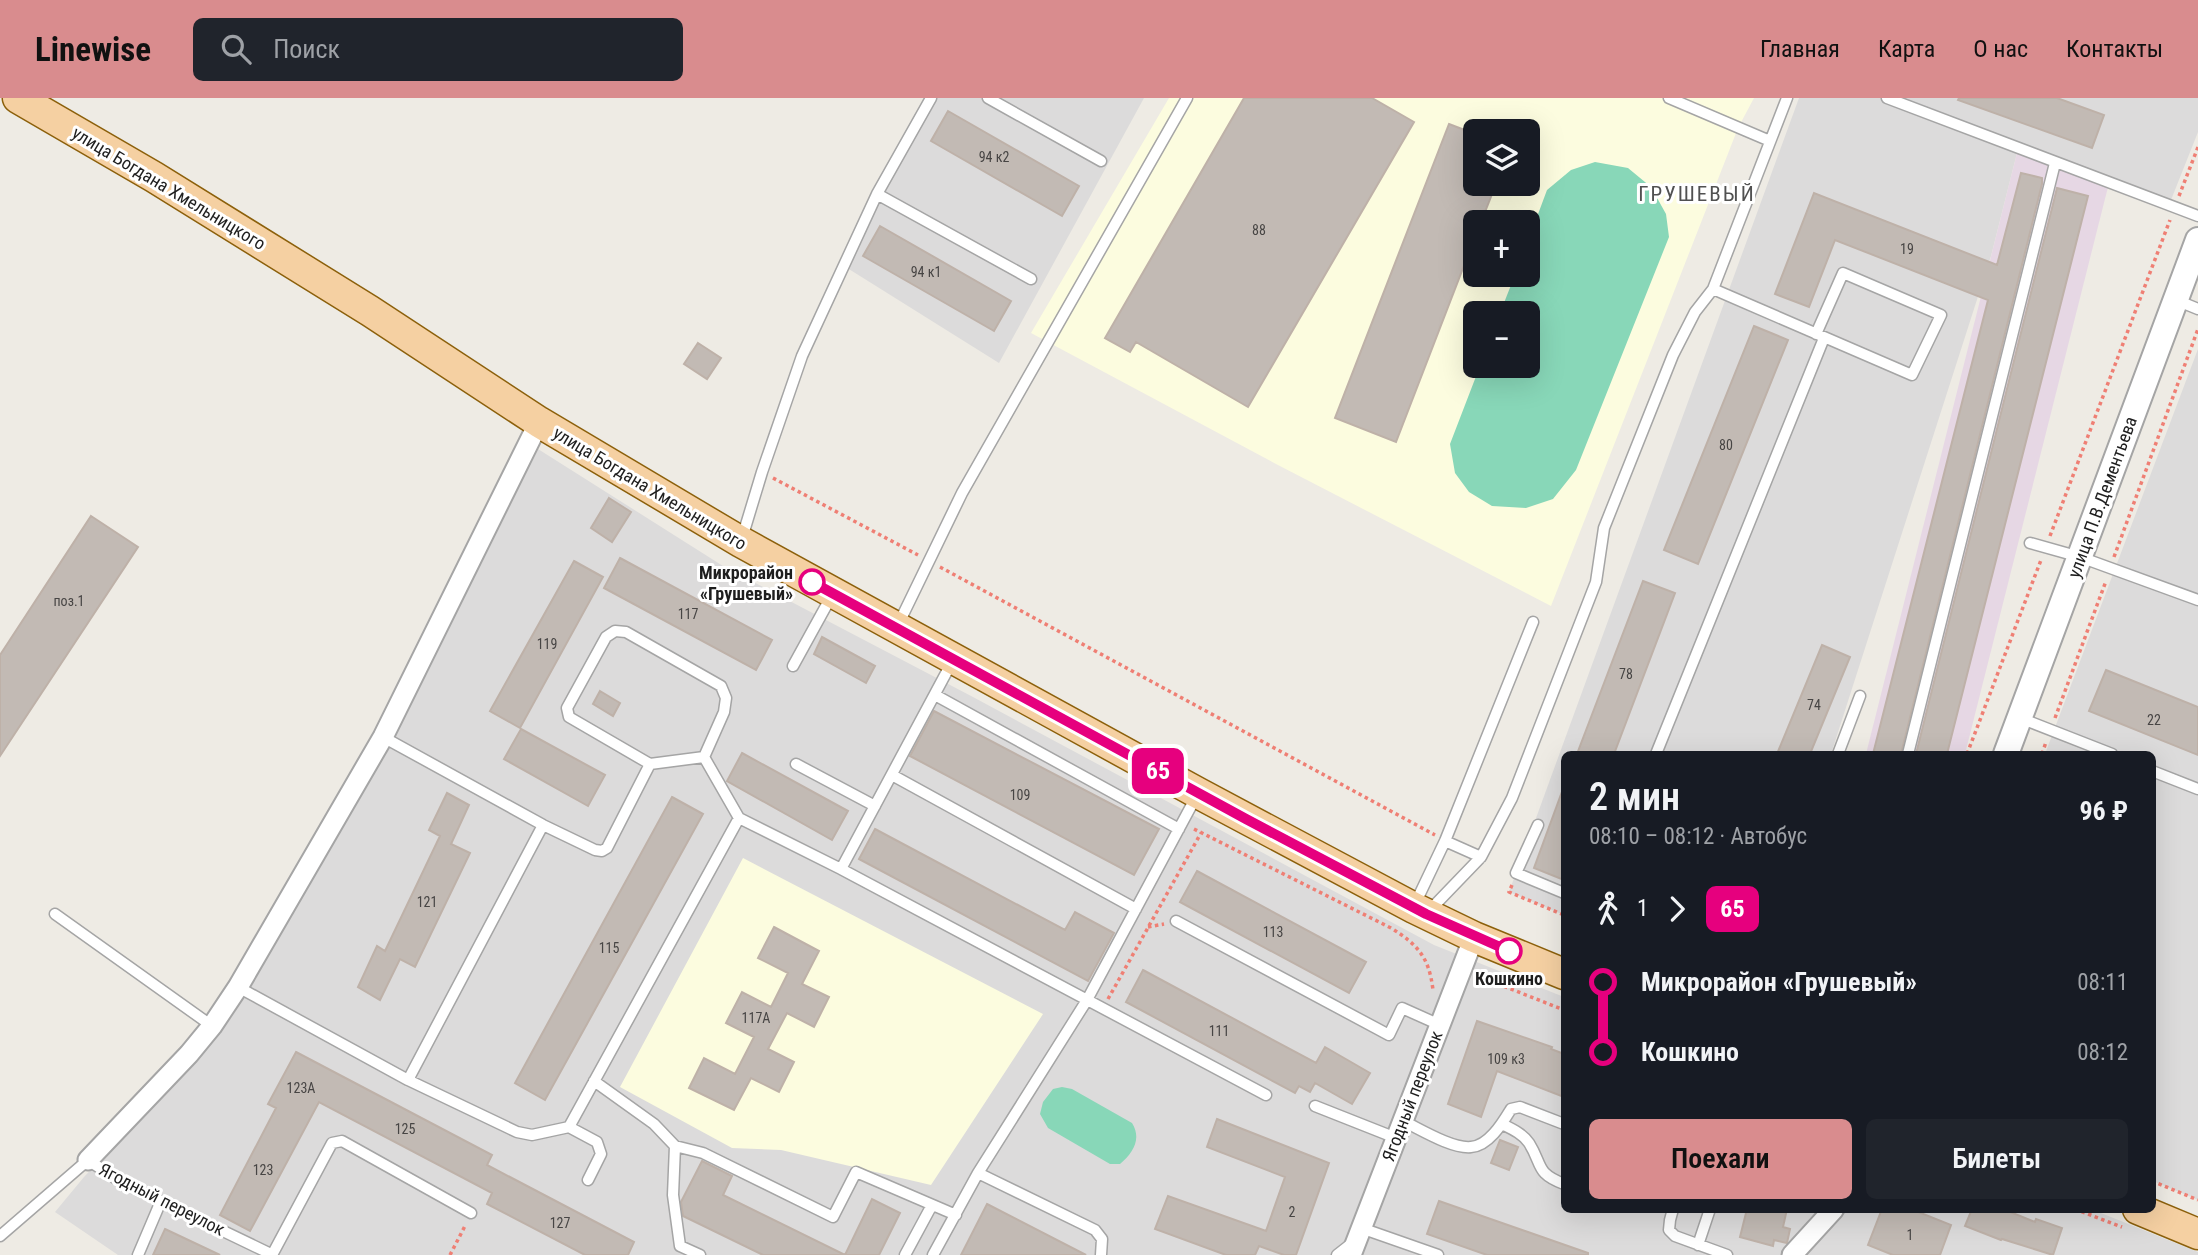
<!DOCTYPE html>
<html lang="ru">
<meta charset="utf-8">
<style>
:root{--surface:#171b24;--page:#20242c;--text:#f1f3f6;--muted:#9ea1a6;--accent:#d98c8e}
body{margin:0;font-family:"Roboto Condensed",sans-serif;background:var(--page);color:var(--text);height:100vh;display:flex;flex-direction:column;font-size:26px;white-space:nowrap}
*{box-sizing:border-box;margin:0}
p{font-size:23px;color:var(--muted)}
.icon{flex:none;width:38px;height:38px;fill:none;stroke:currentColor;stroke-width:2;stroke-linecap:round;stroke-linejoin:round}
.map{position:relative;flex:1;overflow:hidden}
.details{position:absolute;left:1561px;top:653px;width:595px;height:462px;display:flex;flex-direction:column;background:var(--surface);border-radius:10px;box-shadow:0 7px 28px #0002}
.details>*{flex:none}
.badge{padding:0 14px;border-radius:10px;font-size:24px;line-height:46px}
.fabs{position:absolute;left:1463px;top:21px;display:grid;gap:14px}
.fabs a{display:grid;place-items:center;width:77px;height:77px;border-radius:10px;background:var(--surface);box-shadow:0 7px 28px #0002;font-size:35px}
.map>.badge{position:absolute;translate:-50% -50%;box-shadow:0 0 0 4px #fff}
.legs{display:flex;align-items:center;gap:10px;height:77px;padding:0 28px;font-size:23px}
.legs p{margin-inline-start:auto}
.headline{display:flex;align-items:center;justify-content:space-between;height:119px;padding:0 28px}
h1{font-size:38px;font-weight:600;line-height:52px}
.action{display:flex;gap:14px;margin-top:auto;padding:14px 28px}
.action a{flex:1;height:80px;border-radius:10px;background:var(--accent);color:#111;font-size:28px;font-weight:600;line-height:80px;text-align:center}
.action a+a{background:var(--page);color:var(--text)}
ul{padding:0 28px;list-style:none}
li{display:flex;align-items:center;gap:24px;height:70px;font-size:26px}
li i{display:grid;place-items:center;width:10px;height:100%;margin:0 9px;background:currentColor}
li i::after{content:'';width:18px;height:18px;margin:-9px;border:5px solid;border-radius:50%;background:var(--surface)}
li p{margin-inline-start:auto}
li:first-child i{background:linear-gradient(#0000 50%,currentColor 0)}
li:last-child i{background:linear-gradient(currentColor 50%,#0000 0)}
header{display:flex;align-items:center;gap:42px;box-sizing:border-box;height:98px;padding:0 35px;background:var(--accent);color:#111}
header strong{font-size:33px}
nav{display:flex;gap:38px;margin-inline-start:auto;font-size:24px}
.search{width:490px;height:63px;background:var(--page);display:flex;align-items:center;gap:18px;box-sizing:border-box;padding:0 24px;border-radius:10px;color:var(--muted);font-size:26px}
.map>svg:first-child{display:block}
</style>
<header>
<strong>Linewise</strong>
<div class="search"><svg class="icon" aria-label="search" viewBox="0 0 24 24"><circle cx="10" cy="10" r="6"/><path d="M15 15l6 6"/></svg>Поиск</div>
<nav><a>Главная</a><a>Карта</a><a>О нас</a><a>Контакты</a></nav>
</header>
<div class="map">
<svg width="2198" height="1157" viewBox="0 0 2198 1157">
<rect width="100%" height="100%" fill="#eeebe4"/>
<path fill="#dcdbdb" d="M 937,0 L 1144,0 L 999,265 L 844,168 Z
M 1799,0 L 2198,0 L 2198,34 L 2171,102 L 2018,51 L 1991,158 L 1831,656 L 1564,656 L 1564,817 L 1509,794 Z
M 2198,251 L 2198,1102 L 2153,1083 L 2152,656 L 2045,656 Z
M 538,351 L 723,468 L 973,599 L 1434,847 L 1564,899 L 1564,1111 L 2091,1111 L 2198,1154 L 2198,1157 L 118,1157 L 55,1114 L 84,1079 L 223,932 Z"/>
<path fill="#e6d7e4" d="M 2018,51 L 2109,85 L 1965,656 L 1866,656 Z"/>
<path fill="#fcfcdf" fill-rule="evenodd" d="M 1169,0 L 1754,0 L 1738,30 L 1551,508 L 1276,366 L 1031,235 ZM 1475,33 L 1528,33 L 1528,86 L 1475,86 ZM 1475,124 L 1528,124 L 1528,177 L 1475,177 ZM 1475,215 L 1528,215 L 1528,268 L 1475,268 Z
M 743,760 L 1043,916 L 931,1087 L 781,1052 L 732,1050 L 620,989 Z"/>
<path fill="#88d7b8" d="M 1595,64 L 1628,70 L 1651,89 L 1666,116 L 1669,139 L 1576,372 L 1553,401 L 1526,410 L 1492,408 L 1469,394 L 1455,375 L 1450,346 L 1480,268 L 1528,268 L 1528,215 L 1500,215 L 1515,177 L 1528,177 L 1528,143 L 1547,92 L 1571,72 Z
M 1062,989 L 1072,991 L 1132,1025 C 1142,1041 1133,1055 1120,1066 L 1110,1066 L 1048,1030 L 1040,1016 L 1043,1004 L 1053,991 Z"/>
<path fill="#c2bab4" stroke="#beb1a8" stroke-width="2" d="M 1244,0 L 1372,0 L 1414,24 L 1248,309 L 1136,244 L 1130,254 L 1105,240 Z
M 1959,0 L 2057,0 L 2104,17 L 2092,50 L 1958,2 Z
M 948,13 L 1079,88 L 1062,118 L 931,43 Z
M 1449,26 L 1475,36 L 1475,86 L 1496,86 L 1481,124 L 1475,124 L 1475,139 L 1396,344 L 1335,320 Z
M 2021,75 L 2042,80 L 2042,86 L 1901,656 L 1873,656 L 1988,202 L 1835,142 L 1809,209 L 1775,196 L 1814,95 L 1997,167 Z
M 2057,90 L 2088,98 L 1947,656 L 1916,656 Z
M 880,128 L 1011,203 L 994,233 L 863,158 Z
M 1754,228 L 1788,242 L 1698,466 L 1664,452 Z
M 698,245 L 721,260 L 707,281 L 684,266 Z
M 609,400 L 631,414 L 612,444 L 591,430 Z
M 91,418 L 138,449 L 0,658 L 0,557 Z
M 620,460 L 772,542 L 756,572 L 604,490 Z
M 574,463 L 603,479 L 520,630 L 490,613 Z
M 1643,483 L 1675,495 L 1614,656 L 1577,656 Z
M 822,539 L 875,568 L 866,585 L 814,556 Z
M 1822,547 L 1850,559 L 1810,656 L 1777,656 Z
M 2106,572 L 2198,609 L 2198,657 L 2089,613 Z
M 600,593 L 620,605 L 613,618 L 593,606 Z
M 934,613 L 1159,731 L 1134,777 L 910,658 Z
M 521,631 L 605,677 L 588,708 L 504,661 Z
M 742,655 L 848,713 L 832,742 L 727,683 Z
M 1563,691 L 1564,691 L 1564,782 L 1534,770 Z
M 447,695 L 469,707 L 451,746 L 470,755 L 415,869 L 400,861 L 380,902 L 358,889 L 377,848 L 385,853 L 440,738 L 429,732 Z
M 672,699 L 703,716 L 545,1002 L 515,985 Z
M 875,731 L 1065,832 L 1075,814 L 1114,835 L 1088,883 L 859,761 Z
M 1197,773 L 1366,864 L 1349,895 L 1180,804 Z
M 774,829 L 819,853 L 802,886 L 829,899 L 814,929 L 787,915 L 768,951 L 794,964 L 779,994 L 751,980 L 734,1012 L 689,990 L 704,960 L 735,976 L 754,939 L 726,925 L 742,894 L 771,909 L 788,875 L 758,860 Z
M 1143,872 L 1316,965 L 1325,949 L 1370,975 L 1352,1006 L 1315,985 L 1310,994 L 1299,988 L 1295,995 L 1126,904 Z
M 1477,923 L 1552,949 L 1551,951 L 1564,956 L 1564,999 L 1497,973 L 1481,1019 L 1448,1006 Z
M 296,954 L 492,1057 L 487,1067 L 634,1144 L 628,1157 L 585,1157 L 487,1106 L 492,1095 L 319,1004 L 250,1133 L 220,1117 L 276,1010 L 268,1006 Z
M 1217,1021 L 1329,1065 L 1296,1157 L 1284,1157 L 1259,1148 L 1255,1157 L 1226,1157 L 1155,1131 L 1168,1098 L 1266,1133 L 1285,1079 L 1207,1049 Z
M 1500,1042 L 1518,1049 L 1509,1072 L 1491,1065 Z
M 702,1063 L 732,1078 L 723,1097 L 845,1157 L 872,1101 L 900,1115 L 879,1157 L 763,1157 L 683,1118 L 681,1104 Z
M 1439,1103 L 1588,1155 L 1588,1157 L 1487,1157 L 1427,1136 Z
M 987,1106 L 1086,1157 L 961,1157 Z
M 1747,1111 L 1787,1111 L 1783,1129 L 1790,1131 L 1787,1145 L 1774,1142 L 1773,1148 L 1740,1139 Z
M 1882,1111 L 1911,1111 L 1951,1127 L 1940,1157 L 1893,1157 L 1868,1147 Z
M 1972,1111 L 2003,1111 L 2035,1124 L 2036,1121 L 2062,1130 L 2053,1157 L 2002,1141 L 2001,1142 L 1965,1128 Z
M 165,1131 L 220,1157 L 153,1157 Z"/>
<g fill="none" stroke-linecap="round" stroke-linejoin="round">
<g stroke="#a5a5a5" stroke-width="13">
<path id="service" d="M 988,0 L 1101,63
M 1669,0 L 1770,43
M 1887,0 L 2198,118
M 877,96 L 1031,181
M 1713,191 L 1912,277 L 1941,217 L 1843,175 L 1816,236
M 2176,202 L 2198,211
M 742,440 L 762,374 L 802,258 L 877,96 L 931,0
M 2030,445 L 2080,459 L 2198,502
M 898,527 L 962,395 L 1187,0
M 793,568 L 831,499
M 935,597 L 1179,731
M 2020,620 L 2112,656
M 383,639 L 543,727 L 595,752 L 602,753 L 607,750 L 650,666
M 1656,656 L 1824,240
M 1838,656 L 1860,598
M 1908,656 L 2055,65
M 704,659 L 650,666 L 569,619 L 567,610 L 606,539 L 615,533 L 626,534 L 721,588 L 726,600 L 724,614 L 704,659 L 739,720 L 841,771 L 1266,997
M 796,666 L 875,708
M 2152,673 L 2198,691
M 892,677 L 1136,811
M 1538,727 L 1516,775 L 1564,795
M 1445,743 L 1481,759
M 841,771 L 952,564
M 1415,806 L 1445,743 L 1533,524
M 1429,813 L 1481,759 L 1512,700 L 1596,484 L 1604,430 L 1673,257 L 1695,214 L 1713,191 L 1787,0
M 55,816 L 212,928
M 1176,823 L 1389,937 L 1402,910 L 1440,927
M 238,889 L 408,982 L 517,1034 L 532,1037 L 569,1029 L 597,1044 L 601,1056 L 588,1082
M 408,982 L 543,727
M 594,983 L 654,1026 L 675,1048 L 703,1055 L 833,1119 L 856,1074 L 956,1117
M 1315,1008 L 1396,1040
M 1403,1023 C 1420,1031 1452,1051 1471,1049 C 1489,1048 1503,1024 1511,1011 L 1520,1009 L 1564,1026
M 1502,1026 C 1512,1031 1523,1036 1529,1045 C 1543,1067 1535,1075 1564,1086
M 569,1029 L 739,720
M 675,1048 L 673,1097 L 680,1148 L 700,1157
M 978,1075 L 1095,1132 L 1102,1141 L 1101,1157
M 1673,1111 L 1670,1122 L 1669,1132 L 1675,1138 L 1727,1157
M 1361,1130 L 1438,1157
M 0,1138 L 88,1062 L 121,1084 L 273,1157
M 1698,1147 L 1710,1111
M 138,1157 L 161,1103
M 272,1157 L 332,1045 L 342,1043 L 471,1115
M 905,1157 L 932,1107
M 933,1157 L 978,1075 L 1087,902 L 1196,699
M 1337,1157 L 1351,1146"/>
</g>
<g stroke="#a5a5a5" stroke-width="23">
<path id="minor" d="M 88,1062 L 189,956 L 212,928 L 238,889 L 383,639 L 539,324
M 1351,1157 L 1474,839
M 1792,1157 L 1834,1111"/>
</g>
<g stroke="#a5a5a5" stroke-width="28">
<path id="tertiary" d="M 2006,656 L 2198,142"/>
</g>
<g stroke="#8c600b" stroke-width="33">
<path id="primary" d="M 18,0 L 154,79 L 370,213 L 539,324 L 741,444 L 1198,695 L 1414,810 L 1474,839 L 1564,876
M 2138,1111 L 2198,1136"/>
</g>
<path stroke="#ef7f74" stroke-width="3.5" stroke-dasharray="3.5 3.5" stroke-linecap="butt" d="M 2179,98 L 2198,49
M 773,380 L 918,457
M 2050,438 L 2170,122
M 2114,459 L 2198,231
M 940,469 L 1435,737
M 2055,620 L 2106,483
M 1967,656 L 2041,462
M 2042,656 L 2046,644
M 1194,731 L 1391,830 C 1418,847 1429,859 1433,892
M 1512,787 L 1509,794 L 1564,817
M 1148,829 L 1164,826
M 1478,878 L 1564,912
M 1108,901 L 1201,735
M 2152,1083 L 2198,1102
M 2075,1111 L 2122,1129
M 450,1157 L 466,1126"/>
<use href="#service" stroke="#fff" stroke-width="10"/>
<use href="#minor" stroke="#fff" stroke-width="19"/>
<use href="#tertiary" stroke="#fff" stroke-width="24"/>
<use href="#primary" stroke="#f5d0a2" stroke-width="30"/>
</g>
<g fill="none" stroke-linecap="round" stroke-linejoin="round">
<g stroke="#fff" stroke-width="16">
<path id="line-1" d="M 812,484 L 1246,721 L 1426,816 L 1509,853"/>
</g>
<use href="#line-1" stroke="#e6007e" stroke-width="10"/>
</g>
<g fill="#fff" stroke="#e6007e" stroke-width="3.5">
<circle cx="812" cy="484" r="12"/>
<circle cx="1509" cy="853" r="12"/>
</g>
<g text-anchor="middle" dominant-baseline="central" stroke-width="6" stroke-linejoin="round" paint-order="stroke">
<g font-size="14" fill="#474544">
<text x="994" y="59">94 к2</text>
<text x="1259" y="132">88</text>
<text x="1907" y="151">19</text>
<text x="926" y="174">94 к1</text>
<text x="1726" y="347">80</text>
<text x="69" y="503">поз.1</text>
<text x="688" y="516">117</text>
<text x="547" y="546">119</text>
<text x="1626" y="576">78</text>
<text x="1814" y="607">74</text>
<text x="2154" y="622">22</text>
<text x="1020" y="697">109</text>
<text x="427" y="804">121</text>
<text x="1273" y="834">113</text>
<text x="609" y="850">115</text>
<text x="756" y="920">117А</text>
<text x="1219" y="933">111</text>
<text x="1506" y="961">109 к3</text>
<text x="301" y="990">123А</text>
<text x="405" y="1031">125</text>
<text x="263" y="1072">123</text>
<text x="1292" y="1114">2</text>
<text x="560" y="1125">127</text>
<text x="1910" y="1137">1</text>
</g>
<g font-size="18" fill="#1e1e1e" stroke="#fff">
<text transform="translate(169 90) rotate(31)">улица Богдана Хмельницкого</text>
<text transform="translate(650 390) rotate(31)">улица Богдана Хмельницкого</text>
<text transform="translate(2102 399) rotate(-70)">улица П.В.Дементьева</text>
<text transform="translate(1412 998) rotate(-69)">Ягодный переулок</text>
<text transform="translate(162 1101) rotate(27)">Ягодный переулок</text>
</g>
<g font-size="18" font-weight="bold" fill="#1e1e1e" stroke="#fff" text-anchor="end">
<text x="793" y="474">Микрорайон<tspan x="793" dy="21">«Грушевый»</tspan></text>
<text x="1509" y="880" text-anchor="middle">Кошкино</text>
</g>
<g font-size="21" letter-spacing="2" fill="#515151" stroke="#fff">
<text x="1697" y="96">ГРУШЕВЫЙ</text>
</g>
</g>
</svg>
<div class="fabs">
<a><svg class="icon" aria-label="layers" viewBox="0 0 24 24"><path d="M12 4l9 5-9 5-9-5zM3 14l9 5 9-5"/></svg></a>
<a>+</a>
<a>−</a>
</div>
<b class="badge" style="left:1158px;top:673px;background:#e6007e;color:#fff">65</b>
<section class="details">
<div class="headline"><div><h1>2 мин</h1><p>08:10 – 08:12 · Автобус</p></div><b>96 ₽</b></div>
<div class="legs"><svg class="icon" aria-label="walk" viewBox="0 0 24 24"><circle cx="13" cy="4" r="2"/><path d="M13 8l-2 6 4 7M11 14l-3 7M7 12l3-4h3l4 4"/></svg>1<svg class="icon" aria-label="forward" viewBox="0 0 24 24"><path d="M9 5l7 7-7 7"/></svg><b class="badge" style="background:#e6007e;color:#fff">65</b></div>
<ul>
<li><i style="color:#e6007e"></i><b>Микрорайон «Грушевый»</b><p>08:11</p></li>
<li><i style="color:#e6007e"></i><b>Кошкино</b><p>08:12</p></li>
</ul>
<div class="action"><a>Поехали</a><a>Билеты</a></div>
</section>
</div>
